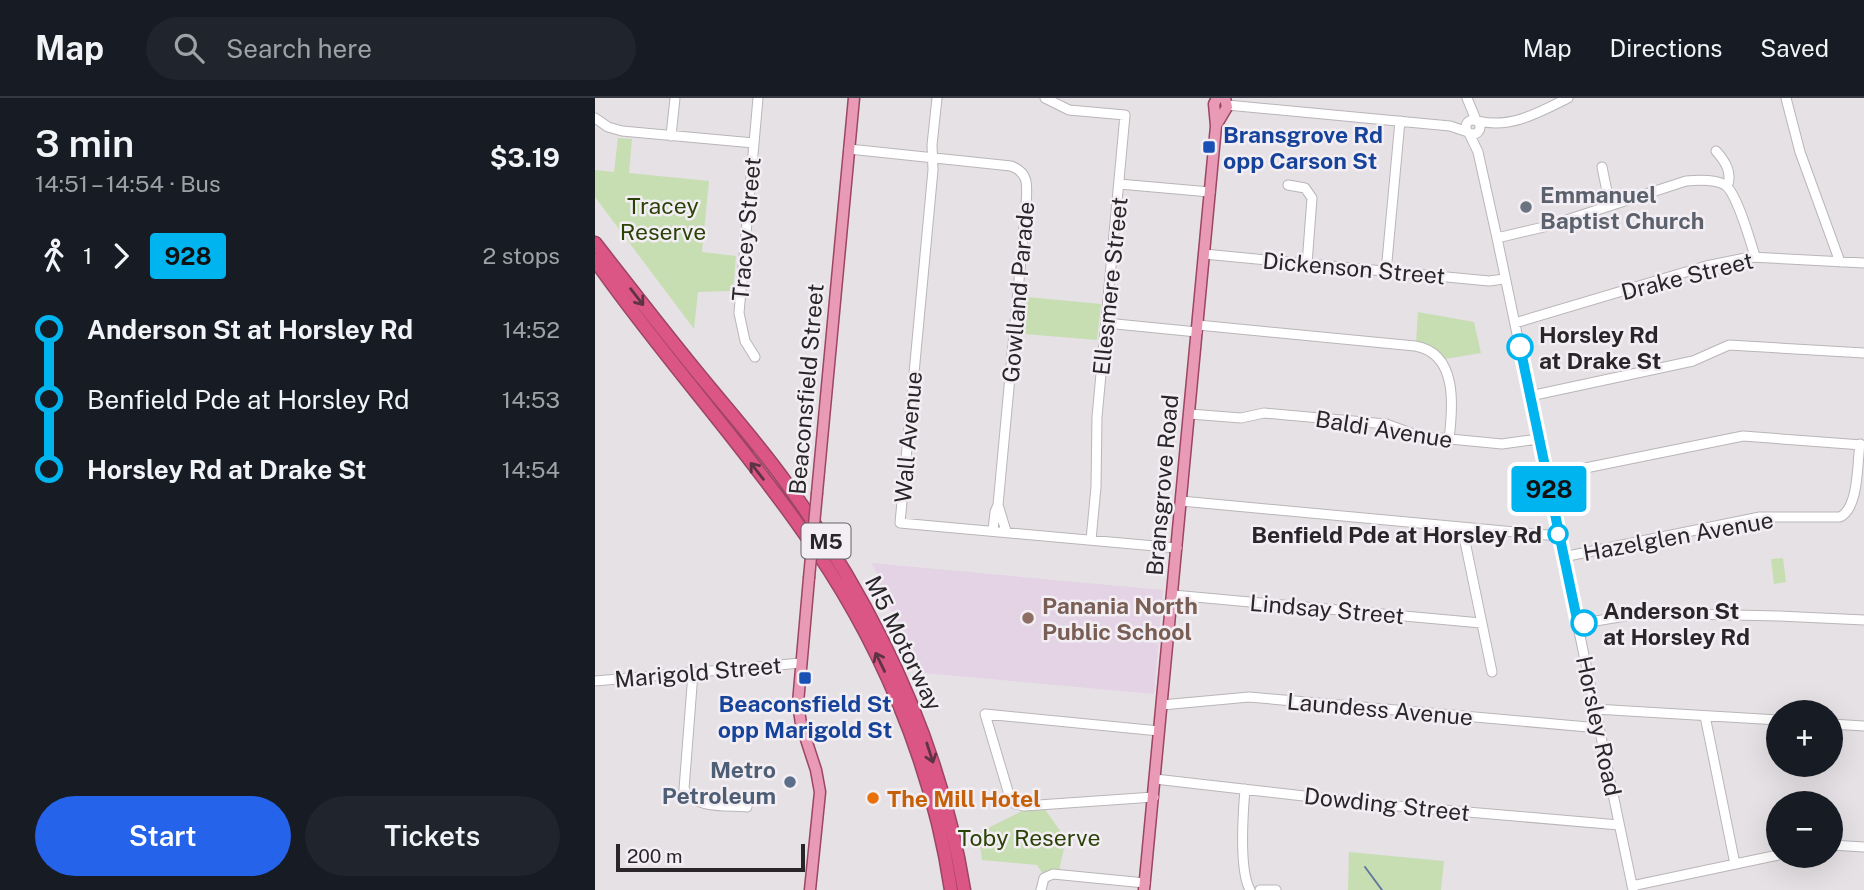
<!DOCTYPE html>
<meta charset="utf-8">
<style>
:root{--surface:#171b24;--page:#20242c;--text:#f1f3f6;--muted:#9ea1a6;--line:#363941;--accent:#2563eb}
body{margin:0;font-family:"Public Sans",sans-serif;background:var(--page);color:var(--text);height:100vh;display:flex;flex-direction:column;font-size:26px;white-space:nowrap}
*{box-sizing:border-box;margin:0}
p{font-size:23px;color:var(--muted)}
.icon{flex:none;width:38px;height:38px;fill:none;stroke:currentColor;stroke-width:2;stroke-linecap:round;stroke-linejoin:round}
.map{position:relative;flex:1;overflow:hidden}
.panel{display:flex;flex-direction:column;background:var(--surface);width:595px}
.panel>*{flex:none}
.badge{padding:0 14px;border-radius:5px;font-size:24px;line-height:46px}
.buttons{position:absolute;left:1171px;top:602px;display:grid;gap:14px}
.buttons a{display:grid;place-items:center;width:77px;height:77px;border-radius:50%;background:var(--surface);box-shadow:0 7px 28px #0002;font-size:35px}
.scale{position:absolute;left:21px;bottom:18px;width:189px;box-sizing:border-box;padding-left:7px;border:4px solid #282628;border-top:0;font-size:19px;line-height:24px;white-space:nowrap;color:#282628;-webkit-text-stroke:5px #f3eef3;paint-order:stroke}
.map>.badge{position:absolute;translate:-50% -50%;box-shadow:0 0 0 4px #fff}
.legs{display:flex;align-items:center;gap:10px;height:77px;padding:0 35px;font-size:23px}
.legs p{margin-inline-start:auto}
.headline{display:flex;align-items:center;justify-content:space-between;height:119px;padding:0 35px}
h1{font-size:38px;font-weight:600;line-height:52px}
.primary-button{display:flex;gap:14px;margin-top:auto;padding:14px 35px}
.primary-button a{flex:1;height:80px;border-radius:42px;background:var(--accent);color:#fff;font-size:28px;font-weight:600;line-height:80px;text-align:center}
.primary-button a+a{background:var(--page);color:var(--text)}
ul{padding:0 35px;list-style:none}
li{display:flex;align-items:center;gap:24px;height:70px;font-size:26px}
li i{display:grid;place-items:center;width:10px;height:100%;margin:0 9px;background:currentColor}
li i::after{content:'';width:18px;height:18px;margin:-9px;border:5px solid;border-radius:50%;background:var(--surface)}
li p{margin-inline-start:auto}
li:first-child i{background:linear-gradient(#0000 50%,currentColor 0)}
li:last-child i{background:linear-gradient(currentColor 50%,#0000 0)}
header{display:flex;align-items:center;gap:42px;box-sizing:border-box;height:98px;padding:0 35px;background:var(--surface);border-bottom:2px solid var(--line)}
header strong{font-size:33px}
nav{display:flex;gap:38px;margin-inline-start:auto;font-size:24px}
.search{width:490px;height:63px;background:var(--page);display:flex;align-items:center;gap:18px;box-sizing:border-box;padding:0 24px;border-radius:38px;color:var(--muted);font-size:26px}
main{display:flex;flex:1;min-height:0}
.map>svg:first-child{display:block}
</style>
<header>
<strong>Map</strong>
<div class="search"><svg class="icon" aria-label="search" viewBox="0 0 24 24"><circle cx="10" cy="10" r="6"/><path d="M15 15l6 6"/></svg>Search here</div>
<nav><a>Map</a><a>Directions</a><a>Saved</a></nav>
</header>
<main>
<section class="panel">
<div class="headline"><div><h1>3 min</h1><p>14:51 – 14:54 · Bus</p></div><b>$3.19</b></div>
<div class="legs"><svg class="icon" aria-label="walk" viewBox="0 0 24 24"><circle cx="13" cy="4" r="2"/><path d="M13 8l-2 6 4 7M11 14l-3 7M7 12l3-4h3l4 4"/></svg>1<svg class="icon" aria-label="forward" viewBox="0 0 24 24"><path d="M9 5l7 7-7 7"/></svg><b class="badge" style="background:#00b5ef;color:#111">928</b><p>2 stops</p></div>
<ul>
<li><i style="color:#00b5ef"></i><b>Anderson St at Horsley Rd</b><p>14:52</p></li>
<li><i style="color:#00b5ef"></i><span>Benfield Pde at Horsley Rd</span><p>14:53</p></li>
<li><i style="color:#00b5ef"></i><b>Horsley Rd at Drake St</b><p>14:54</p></li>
</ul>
<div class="primary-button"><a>Start</a><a>Tickets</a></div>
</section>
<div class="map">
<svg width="1269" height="792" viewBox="0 0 1269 792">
<rect width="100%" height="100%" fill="#e6e1e5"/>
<path fill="#e3d3e5" d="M 276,465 L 568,492 L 559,596 L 329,575 L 280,481 L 285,481 Z"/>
<path fill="#c7deb2" d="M 23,40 L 37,41 L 34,75 L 114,83 L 107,154 L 141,158 L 138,193 L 103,194 L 99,231 L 0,99 L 0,72 L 19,74 Z
M 432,199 L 506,206 L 502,242 L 429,236 Z
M 823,214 L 879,224 L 886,255 L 850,261 L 837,249 L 821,244 Z
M 1188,460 L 1191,484 L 1179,486 L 1176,461 Z
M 449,710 L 471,741 L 464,773 L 455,773 L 448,776 L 442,767 L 387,762 L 385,748 L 389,747 L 385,734 L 429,712 Z
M 754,754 L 849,763 L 846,792 L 753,792 Z"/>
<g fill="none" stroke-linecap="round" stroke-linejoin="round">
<path stroke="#64799b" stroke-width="2" d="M 770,769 L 787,792"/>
<g stroke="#b9b5b9" stroke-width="11">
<path id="minor" d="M 342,0 L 337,47 L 338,72 L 305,425 L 582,450
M 450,0 L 474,12 L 530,17 L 502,319 L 501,389 L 496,442
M 872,0 L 881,22
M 1191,0 L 1205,54 L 1245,164
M 632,7 L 855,28 L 873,34
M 0,20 L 13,29 L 27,33 L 159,45
M871 29a7 7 0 1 1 14 0a7 7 0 1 1-14 0Z
M 883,23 C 916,31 945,14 973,0
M 874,35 L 883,54 L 902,140 L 1038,792
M 76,38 L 80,0
M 254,51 L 416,68 C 435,75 432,89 431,107 L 403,407 L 400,414 L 398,432
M 1121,53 C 1130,63 1138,75 1132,89
M 1007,69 L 1015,108
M 524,86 L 615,94
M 693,87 L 710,90 L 717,100 L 712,166
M 902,140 L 953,128 L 1091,83 C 1102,82 1120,81 1130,87 C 1142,95 1155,143 1160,158
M 609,156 L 894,183 L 909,181
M 791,174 L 805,23
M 511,225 L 602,234
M 920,225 L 1111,168 L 1155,159 L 1269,165
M 603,227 L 820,248 C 863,255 858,309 854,341
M 160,259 L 150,243 L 144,215 L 163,0
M 935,298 L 1098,263 L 1134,247 L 1269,255
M 595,316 L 646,320 L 669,315 L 791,326 L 824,338 L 907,346 L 943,341
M 951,378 L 1148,338 L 1267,347
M 586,403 L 963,438
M 403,407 L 411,433
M 867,429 L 897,574
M 968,459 L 1165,419 L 1245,419 C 1264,410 1262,366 1265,346
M 578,497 L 886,525
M 983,526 L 1048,515 L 1184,518 L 1269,522
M 98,575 L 89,691 C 101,712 131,707 152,709
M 0,583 L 206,565
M 567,607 L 654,599 L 1004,630
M 1000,611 L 1183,622
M 1110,618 L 1140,766
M 1236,626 L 1269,628
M 560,681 L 779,706 L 1024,727
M 650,691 C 648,715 644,772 655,792
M 559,699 L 429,708 L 420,706 L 415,700 L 390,616 L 564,633
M 1236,747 L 1269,749
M 1037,788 L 1183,757
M 446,792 L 449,780 L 458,776 L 550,785
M 665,792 L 681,792"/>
</g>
<g stroke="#9c4564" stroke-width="13">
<path id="major" d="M 622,26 L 632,9 L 630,0
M 222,395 L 259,0
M 214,480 L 203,605 L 206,626 L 221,672 L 225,694 L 215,792
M 549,792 L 621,28 L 619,6 L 622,0"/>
</g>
<g stroke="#9c4564" stroke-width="15">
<path id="highway" d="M 0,145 C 29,182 59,221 89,258 C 123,301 160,341 192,386 C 280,508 345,643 369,792
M 0,162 C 65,255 142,339 207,432 C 283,538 337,663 356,792"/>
</g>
<use href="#minor" stroke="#fff" stroke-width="9"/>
<use href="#major" stroke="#e99ab5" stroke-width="10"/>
<use href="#highway" stroke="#db5684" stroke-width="12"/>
<g stroke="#9c4564" stroke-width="13" stroke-linecap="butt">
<path id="major-bridge" d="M 214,480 L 222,395"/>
</g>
<use href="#major-bridge" stroke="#e99ab5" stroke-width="10"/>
</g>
<defs><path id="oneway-shaft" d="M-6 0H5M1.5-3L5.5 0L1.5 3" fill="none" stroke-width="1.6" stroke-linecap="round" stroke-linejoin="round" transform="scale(1.75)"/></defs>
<g stroke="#5e3444">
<use href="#oneway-shaft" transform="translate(42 199) rotate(52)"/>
<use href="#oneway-shaft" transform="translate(162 373) rotate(-128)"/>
<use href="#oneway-shaft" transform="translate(285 564) rotate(-116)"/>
<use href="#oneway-shaft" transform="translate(335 655) rotate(72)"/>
</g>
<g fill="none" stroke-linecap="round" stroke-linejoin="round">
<g stroke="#fff" stroke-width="16">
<path id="line-1" d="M 925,249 L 983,526 L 989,525"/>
</g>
<use href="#line-1" stroke="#00b5ef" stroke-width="10"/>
</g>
<g fill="#1a4fb4" stroke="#f3eef3" stroke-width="2.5">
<rect x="607" y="42" width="14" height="14" rx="3.5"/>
<rect x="203" y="573" width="14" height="14" rx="3.5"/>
</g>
<circle fill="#6b7280" stroke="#f3eef3" stroke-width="2.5" cx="931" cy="109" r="7"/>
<g fill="#fff" stroke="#00b5ef" stroke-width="3.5">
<circle cx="925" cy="249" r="12"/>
<circle cx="963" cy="436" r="9"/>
<circle cx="989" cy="525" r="12"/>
</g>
<circle fill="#8d6e63" stroke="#f3eef3" stroke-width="2.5" cx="433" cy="520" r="7"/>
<circle fill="#5c6f8a" stroke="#f3eef3" stroke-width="2.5" cx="195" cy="684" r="7"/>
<circle fill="#e8710a" stroke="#f3eef3" stroke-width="2.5" cx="278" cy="700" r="7"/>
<g text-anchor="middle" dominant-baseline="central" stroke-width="5" stroke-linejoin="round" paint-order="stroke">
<rect fill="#f3eef3" stroke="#656265" stroke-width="2" x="206.5" y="425.5" width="49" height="35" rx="5"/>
<g font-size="21" font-weight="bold" fill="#282628">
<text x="231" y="443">M5</text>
</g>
<g font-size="23" font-weight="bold" fill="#164399" stroke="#f3eef3" text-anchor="start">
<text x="628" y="36">Bransgrove Rd<tspan x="628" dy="26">opp Carson St</tspan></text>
<text x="210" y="605" text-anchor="middle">Beaconsfield St<tspan x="210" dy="26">opp Marigold St</tspan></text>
</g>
<g font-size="23" font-weight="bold" fill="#5b616d" stroke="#f3eef3" text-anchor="start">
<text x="945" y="96">Emmanuel<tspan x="945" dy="26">Baptist Church</tspan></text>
</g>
<g font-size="23" fill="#2b4207" stroke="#f3eef3">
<text x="68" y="107">Tracey<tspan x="68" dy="26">Reserve</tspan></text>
<text x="434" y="739">Toby Reserve</text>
</g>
<g font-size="23" fill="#282628" stroke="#f3eef3">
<text transform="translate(151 131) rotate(-85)">Tracey Street</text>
<text transform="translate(759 170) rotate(5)">Dickenson Street</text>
<text transform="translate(1092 178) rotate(-14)">Drake Street</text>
<text transform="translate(515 188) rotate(-84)">Ellesmere Street</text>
<text transform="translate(423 194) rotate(-85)">Gowlland Parade</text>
<text transform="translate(211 291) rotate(-85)">Beaconsfield Street</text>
<text transform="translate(789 331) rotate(9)">Baldi Avenue</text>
<text transform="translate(313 339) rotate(-85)">Wall Avenue</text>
<text transform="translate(567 387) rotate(-85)">Bransgrove Road</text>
<text transform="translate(1083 438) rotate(-10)">Hazelglen Avenue</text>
<text transform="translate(732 511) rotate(5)">Lindsay Street</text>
<text transform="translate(309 545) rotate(64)">M5 Motorway</text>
<text transform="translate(103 574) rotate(-5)">Marigold Street</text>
<text transform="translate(785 611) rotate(5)">Laundess Avenue</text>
<text transform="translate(1004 628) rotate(78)">Horsley Road</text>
<text transform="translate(792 706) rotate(6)">Dowding Street</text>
</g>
<g font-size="23" font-weight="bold" fill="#282628" stroke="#f3eef3" text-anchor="start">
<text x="944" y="236">Horsley Rd<tspan x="944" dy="26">at Drake St</tspan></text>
<text x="947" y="436" text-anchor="end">Benfield Pde at Horsley Rd</text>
<text x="1008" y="512">Anderson St<tspan x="1008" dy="26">at Horsley Rd</tspan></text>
</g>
<g font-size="23" font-weight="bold" fill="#785e54" stroke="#f3eef3" text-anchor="start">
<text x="447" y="507">Panania North<tspan x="447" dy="26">Public School</tspan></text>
</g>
<g font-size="23" font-weight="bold" fill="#4e5e75" stroke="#f3eef3" text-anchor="end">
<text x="181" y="671">Metro<tspan x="181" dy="26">Petroleum</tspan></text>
</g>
<g font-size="23" font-weight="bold" fill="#c56008" stroke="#f3eef3" text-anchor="start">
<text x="292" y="700">The Mill Hotel</text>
</g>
</g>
</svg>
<div class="buttons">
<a>+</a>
<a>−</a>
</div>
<div class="scale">200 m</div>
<b class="badge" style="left:954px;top:391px;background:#00b5ef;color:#111">928</b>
</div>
</main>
